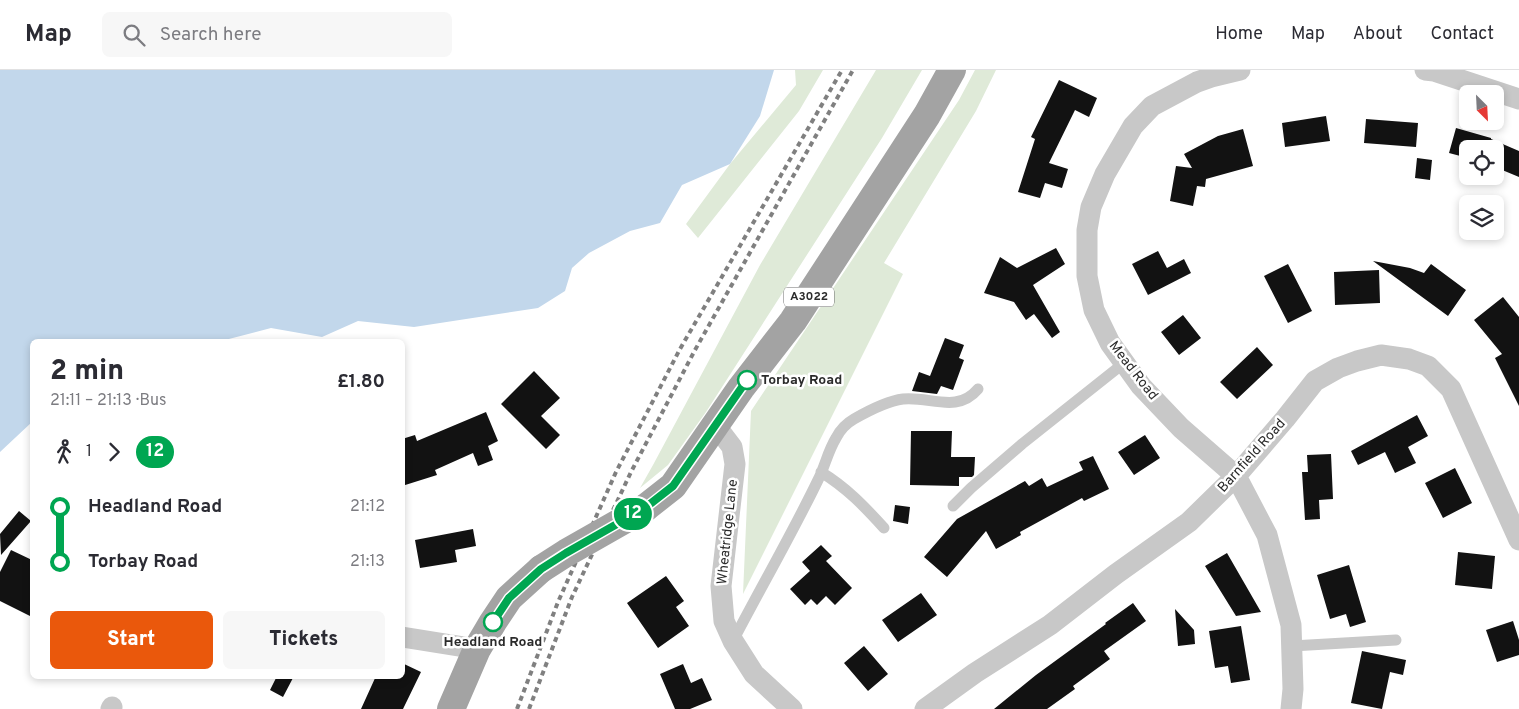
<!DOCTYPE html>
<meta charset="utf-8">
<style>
:root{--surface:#fff;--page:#f7f7f7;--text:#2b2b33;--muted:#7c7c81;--line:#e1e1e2;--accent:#ea580c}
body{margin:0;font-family:Overpass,sans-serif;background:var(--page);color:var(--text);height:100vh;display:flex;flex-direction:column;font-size:19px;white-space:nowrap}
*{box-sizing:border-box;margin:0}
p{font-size:16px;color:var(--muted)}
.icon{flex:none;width:28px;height:28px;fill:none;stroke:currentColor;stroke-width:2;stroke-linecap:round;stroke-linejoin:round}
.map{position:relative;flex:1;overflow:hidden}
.sheet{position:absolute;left:30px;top:269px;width:375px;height:340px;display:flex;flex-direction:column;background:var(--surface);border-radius:8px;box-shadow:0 2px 8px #0003}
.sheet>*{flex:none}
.badge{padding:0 10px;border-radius:16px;font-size:18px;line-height:32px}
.needle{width:32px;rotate:156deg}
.tools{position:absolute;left:1459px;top:15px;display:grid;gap:10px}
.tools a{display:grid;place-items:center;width:45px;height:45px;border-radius:8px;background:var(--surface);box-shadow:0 2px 8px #0003;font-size:25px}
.map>.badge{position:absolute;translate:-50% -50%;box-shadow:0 0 0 2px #fff}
.legs{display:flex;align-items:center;gap:8px;height:55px;padding:0 20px;font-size:16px}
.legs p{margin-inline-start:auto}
.overview{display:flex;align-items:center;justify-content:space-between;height:85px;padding:0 20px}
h1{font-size:28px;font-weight:800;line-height:38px}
.button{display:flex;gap:10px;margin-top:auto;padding:10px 20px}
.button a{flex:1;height:58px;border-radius:8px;background:var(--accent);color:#fff;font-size:20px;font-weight:800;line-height:58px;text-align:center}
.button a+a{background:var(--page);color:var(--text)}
ul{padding:0 20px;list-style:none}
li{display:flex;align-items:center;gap:18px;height:55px;font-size:19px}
li i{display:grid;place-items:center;width:8px;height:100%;margin:0 6px;background:currentColor}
li i::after{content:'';width:12px;height:12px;margin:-6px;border:4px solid;border-radius:50%;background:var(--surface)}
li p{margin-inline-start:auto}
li:first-child i{background:linear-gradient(#0000 50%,currentColor 0)}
li:last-child i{background:linear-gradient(currentColor 50%,#0000 0)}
header{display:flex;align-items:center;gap:30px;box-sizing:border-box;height:70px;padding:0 25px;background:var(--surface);border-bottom:1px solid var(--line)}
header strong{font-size:24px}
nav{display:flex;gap:28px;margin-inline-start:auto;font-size:18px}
.search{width:350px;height:45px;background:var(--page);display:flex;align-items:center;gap:12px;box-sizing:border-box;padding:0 18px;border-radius:8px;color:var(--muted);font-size:19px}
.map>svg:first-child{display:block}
</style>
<header>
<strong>Map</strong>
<div class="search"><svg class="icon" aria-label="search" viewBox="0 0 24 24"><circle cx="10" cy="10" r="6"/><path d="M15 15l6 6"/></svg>Search here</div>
<nav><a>Home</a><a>Map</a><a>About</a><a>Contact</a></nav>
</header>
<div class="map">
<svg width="1519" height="639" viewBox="0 0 1519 639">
<rect width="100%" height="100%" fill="#fff"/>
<path fill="#dfead8" d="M 795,0 L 823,0 L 799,41 L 698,168 L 686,154 L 730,94 L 796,15 Z
M 876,0 L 922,0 L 882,68 L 706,342 L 668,395 L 640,418 L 653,395 L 760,195 Z
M 975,0 L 996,0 L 976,41 L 884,193 L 903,204 L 743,524 L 751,341 L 959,30 Z"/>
<path fill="#c2d7eb" d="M 0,0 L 774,0 L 760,46 L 730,94 L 682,115 L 660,153 L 630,161 L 589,183 L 572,198 L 565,221 L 538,238 L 414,257 L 358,251 L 322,267 L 271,258 L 221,271 L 32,271 L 32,352 L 0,382 Z"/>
<path fill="#121212" d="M 1059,10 L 1097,28 L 1089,47 L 1075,40 L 1049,93 L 1068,99 L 1062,118 L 1045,113 L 1040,128 L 1018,122 L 1035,69 L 1031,67 Z
M 1326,46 L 1330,71 L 1285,77 L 1282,53 Z
M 1366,49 L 1418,53 L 1416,77 L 1364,73 Z
M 1456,58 L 1491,68 L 1491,69 L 1519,81 L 1519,107 L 1495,97 L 1495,79 L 1468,79 L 1468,88 L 1449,83 Z
M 1243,59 L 1253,96 L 1206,109 L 1205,117 L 1197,116 L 1193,136 L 1170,131 L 1176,96 L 1192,98 L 1184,84 L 1218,66 Z
M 1417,88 L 1432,90 L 1430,110 L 1415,108 Z
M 1056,178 L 1065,194 L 1033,215 L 1060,262 L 1052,268 L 1034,244 L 1026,250 L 1014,232 L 984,223 L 1000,187 L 1017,198 Z
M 1158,181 L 1167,198 L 1184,189 L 1191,203 L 1148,225 L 1132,194 Z
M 1373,191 L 1410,198 L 1424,203 L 1431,194 L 1466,220 L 1448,246 Z
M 1288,194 L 1312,241 L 1288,253 L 1264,206 Z
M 1379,200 L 1380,233 L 1335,235 L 1334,202 Z
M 1503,227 L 1519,247 L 1519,336 L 1495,288 L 1502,284 L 1474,250 Z
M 1183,245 L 1201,268 L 1179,285 L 1161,262 Z
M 945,268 L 964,275 L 959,288 L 964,290 L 953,320 L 941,316 L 937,324 L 912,321 L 919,302 L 930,306 Z
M 1257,277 L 1273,295 L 1237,329 L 1220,312 Z
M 534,301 L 560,328 L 541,346 L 560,365 L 546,379 L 501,334 Z
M 486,342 L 498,371 L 488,376 L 493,390 L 478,396 L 473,383 L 435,400 L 437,405 L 402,416 L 402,369 L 415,365 L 417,371 Z
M 1417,345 L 1428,366 L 1408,377 L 1416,393 L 1395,403 L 1385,382 L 1358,395 L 1351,381 Z
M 911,361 L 952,361 L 951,387 L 975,387 L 974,405 L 972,407 L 959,407 L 959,416 L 910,415 Z
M 1145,365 L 1160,388 L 1134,405 L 1118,382 Z
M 1331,384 L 1333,429 L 1319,430 L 1320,449 L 1305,450 L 1302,402 L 1308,402 L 1307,385 Z
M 1093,386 L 1109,419 L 1084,431 L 1082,428 L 1020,462 L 1021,465 L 996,479 L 986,461 L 947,507 L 924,487 L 957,449 L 1025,411 L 1029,416 L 1042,408 L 1047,417 L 1083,400 L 1079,392 Z
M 1455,398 L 1472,433 L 1443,448 L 1425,413 Z
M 895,435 L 910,437 L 908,454 L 893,451 Z
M 19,441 L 31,451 L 1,485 L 0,464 Z
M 473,459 L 476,476 L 455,480 L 457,492 L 420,498 L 415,470 Z
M 821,475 L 832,486 L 826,491 L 852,518 L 835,535 L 826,526 L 817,535 L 811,529 L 805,535 L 790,519 L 810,501 L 802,492 Z
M 11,480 L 32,490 L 32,547 L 0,531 L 0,502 Z
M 1458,482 L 1495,486 L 1492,519 L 1455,515 Z
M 1227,483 L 1261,542 L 1236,546 L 1205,496 Z
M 1349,495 L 1366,552 L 1350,557 L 1346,544 L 1330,549 L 1317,505 Z
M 666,506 L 684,531 L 676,537 L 689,556 L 658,578 L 627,533 Z
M 921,523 L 937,545 L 898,572 L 882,550 Z
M 1133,533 L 1146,551 L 1104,581 L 1110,589 L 1073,616 L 1075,619 L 1047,639 L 994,639 L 1036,605 L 1106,554 L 1105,553 Z
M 1175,539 L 1194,560 L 1195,574 L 1178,576 Z
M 1513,551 L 1519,570 L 1519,585 L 1497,592 L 1486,560 Z
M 1241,556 L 1250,610 L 1231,613 L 1228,596 L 1215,598 L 1209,561 Z
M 864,576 L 888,604 L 868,621 L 844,593 Z
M 1362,581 L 1406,590 L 1403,605 L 1390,602 L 1382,639 L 1351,633 Z
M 402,593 L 421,602 L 403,639 L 361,639 L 376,606 L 402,606 Z
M 683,594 L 691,613 L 702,608 L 712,630 L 690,639 L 675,639 L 660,604 Z
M 277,606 L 294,606 L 283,627 L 270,620 Z"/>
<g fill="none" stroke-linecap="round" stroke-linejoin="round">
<path stroke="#c8c8c8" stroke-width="11" d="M 821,402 C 847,418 864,436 884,458
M 953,436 L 971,418 L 1022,374 L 1124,293
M 733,571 C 761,517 792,464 818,410 C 825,396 828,381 836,368 C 840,360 847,353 854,349 C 868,341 887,331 903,329 C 930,326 957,344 978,319
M 1292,576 L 1396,570"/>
<path stroke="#c8c8c8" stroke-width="21" d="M 1240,0 L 1211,7 L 1197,12 L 1152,36 L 1133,56 L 1105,104 L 1091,137 L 1087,160 L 1087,206 L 1094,240 L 1110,273 L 1141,316 L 1181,358 L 1236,406 L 1267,465 L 1291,555 L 1293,619 L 1291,639
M 1425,0 L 1434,1 L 1519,29
M 716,356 L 732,377 L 735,394 L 721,516 L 724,551 L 733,571 L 754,604 L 792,639
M 402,567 L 477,579
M 111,639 L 112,637
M 925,639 L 975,603 L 1050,555 L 1116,504 L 1189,452 L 1236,406 L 1285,349 L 1315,311 L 1338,298 L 1357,291 L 1381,285 L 1409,289 L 1428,296 L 1451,319 L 1519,470"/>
<path stroke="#a3a3a3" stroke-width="28" d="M 645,438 L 673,416 L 741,318 L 793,251 L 927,45 L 952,0
M 451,639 L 477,579 L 493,552 L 509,528 L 541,499"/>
<path stroke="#808080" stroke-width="4" stroke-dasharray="5 4" stroke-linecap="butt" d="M 517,639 L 558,532 L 616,402 L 680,279 L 842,0
M 529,639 L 572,527 L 631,402 L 695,280 L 853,0"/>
<path stroke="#a3a3a3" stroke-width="28" d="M 541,499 L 566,483 L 645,438"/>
</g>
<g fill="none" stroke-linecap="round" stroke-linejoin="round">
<g stroke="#fff" stroke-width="11">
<path id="line-1" d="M 493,552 L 509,528 L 541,499 L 566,483 L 645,438 L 673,416 L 747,310"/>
</g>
<use href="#line-1" stroke="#00a651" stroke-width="8"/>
</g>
<g fill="#fff" stroke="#00a651" stroke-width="2.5">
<circle cx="747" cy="310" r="9"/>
<circle cx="493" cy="552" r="9"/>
</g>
<g text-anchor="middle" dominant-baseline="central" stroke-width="5" stroke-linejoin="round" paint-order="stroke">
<rect fill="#fff" stroke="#6b6b6b" stroke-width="1" x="784" y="217.5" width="50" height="19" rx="4"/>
<g font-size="12" font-weight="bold" fill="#2b2b2b">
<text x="809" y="227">A3022</text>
</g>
<g font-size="14" fill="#2b2b2b" stroke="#fff">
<text transform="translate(1133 301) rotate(52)">Mead Road</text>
<text transform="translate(1252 386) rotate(-48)">Barnfield Road</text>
<text transform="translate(728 462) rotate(-84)">Wheatridge Lane</text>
</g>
<g font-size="14" font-weight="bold" fill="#2b2b2b" stroke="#fff" text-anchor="start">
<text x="761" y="310">Torbay Road</text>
<text x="493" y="572" text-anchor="middle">Headland Road</text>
</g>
</g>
</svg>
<div class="tools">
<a><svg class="needle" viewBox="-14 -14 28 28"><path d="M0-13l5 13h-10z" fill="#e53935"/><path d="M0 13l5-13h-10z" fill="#7c7c81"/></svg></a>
<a><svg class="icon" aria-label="locate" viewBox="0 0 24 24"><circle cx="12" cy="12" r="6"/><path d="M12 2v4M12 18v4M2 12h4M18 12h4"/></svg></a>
<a><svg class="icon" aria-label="layers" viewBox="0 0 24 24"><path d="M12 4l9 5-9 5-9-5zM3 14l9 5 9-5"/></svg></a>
</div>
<b class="badge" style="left:633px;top:444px;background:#00a651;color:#fff">12</b>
<section class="sheet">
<div class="overview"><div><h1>2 min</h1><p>21:11 – 21:13 · Bus</p></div><b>£1.80</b></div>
<div class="legs"><svg class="icon" aria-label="walk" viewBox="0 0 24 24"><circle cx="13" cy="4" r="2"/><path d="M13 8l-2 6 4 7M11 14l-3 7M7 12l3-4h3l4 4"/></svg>1<svg class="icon" aria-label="forward" viewBox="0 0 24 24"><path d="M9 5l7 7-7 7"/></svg><b class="badge" style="background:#00a651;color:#fff">12</b></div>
<ul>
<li><i style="color:#00a651"></i><b>Headland Road</b><p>21:12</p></li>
<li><i style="color:#00a651"></i><b>Torbay Road</b><p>21:13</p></li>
</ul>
<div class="button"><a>Start</a><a>Tickets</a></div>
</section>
</div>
